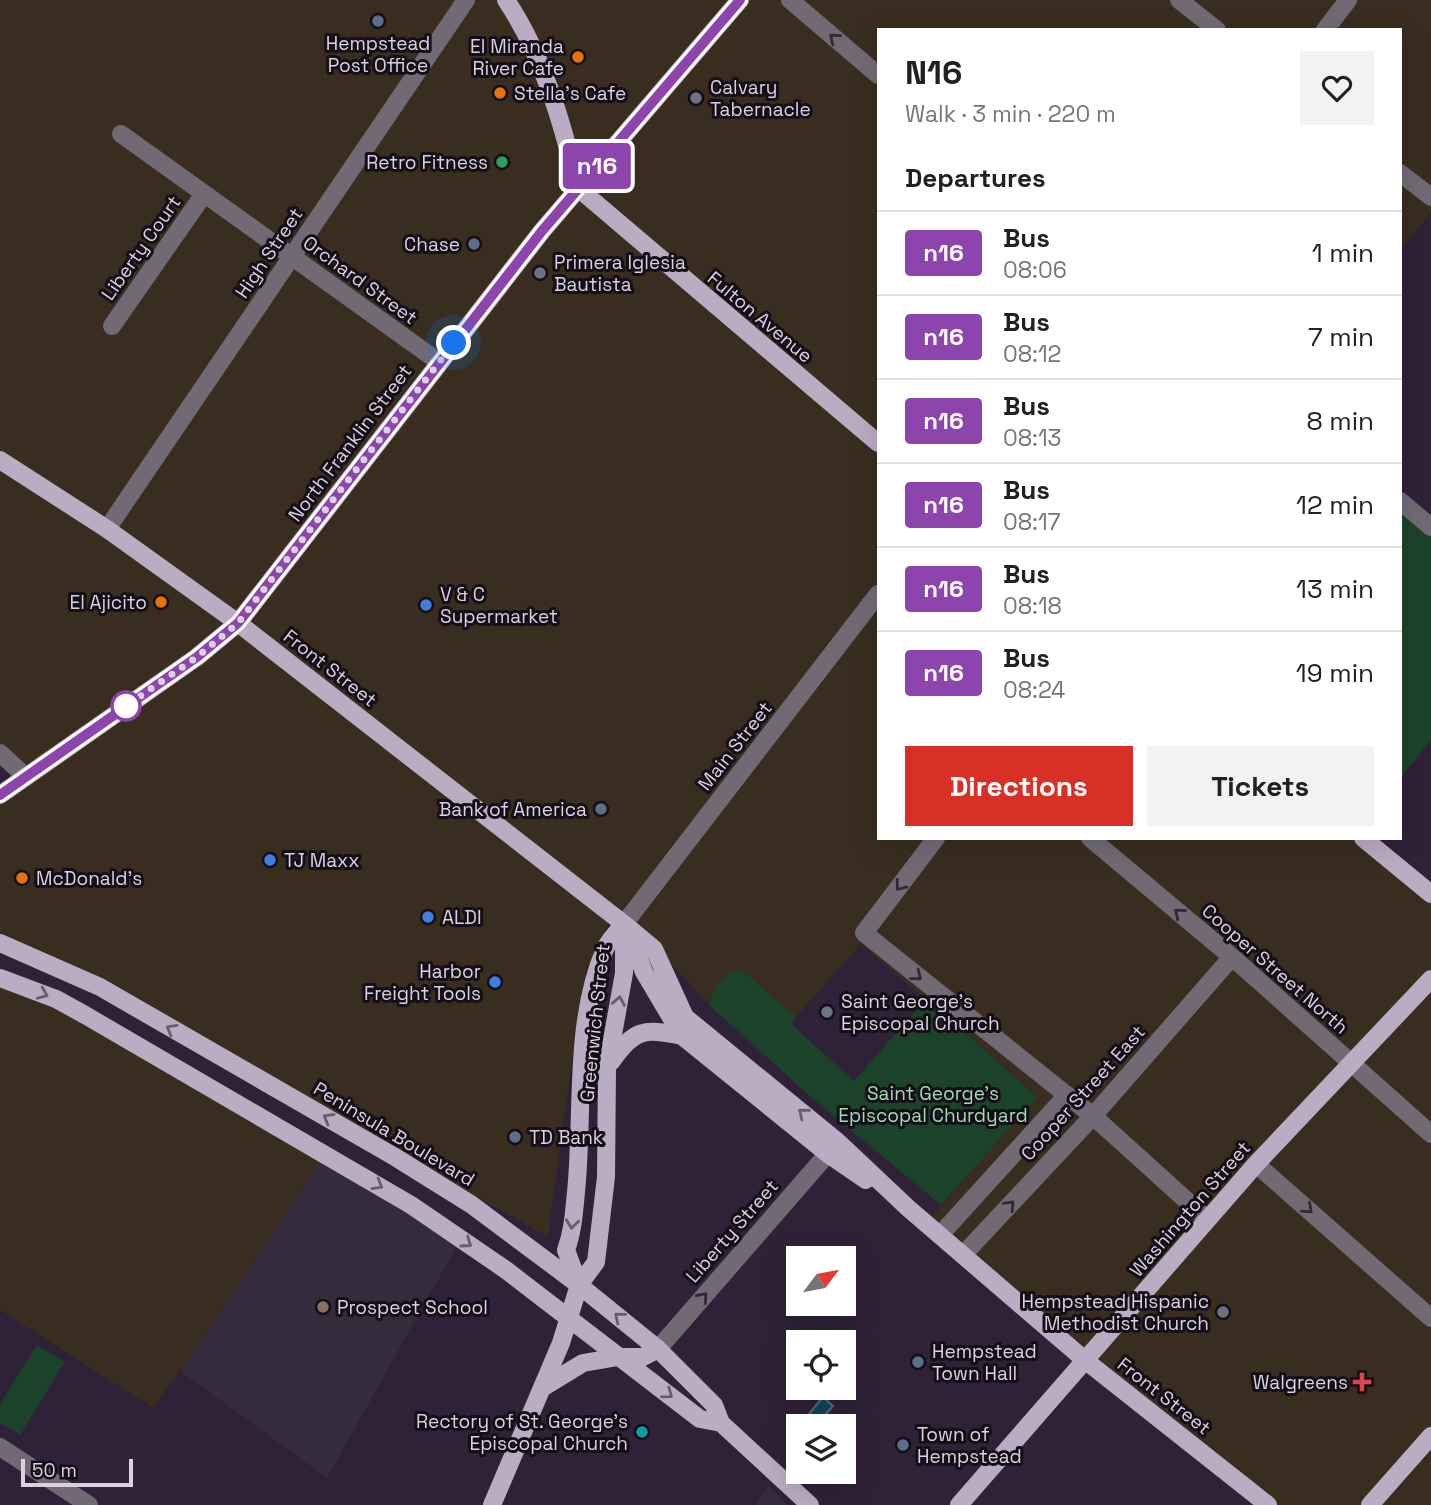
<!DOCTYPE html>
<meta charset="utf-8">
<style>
:root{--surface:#fff;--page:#f2f2f2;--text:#202124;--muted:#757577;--line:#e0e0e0;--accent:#d93025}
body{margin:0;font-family:"Space Grotesk",sans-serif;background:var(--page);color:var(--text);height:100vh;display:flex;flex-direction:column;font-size:26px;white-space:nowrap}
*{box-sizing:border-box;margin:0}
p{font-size:23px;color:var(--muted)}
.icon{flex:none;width:38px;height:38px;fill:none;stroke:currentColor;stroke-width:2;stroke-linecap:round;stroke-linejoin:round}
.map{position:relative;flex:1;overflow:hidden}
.panel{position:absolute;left:877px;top:28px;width:525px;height:812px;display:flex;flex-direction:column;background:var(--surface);border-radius:0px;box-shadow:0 7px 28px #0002}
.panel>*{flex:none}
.badge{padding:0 14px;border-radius:5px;font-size:24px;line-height:46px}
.needle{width:46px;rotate:58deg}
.fabs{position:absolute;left:786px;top:1246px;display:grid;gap:14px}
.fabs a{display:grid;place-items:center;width:70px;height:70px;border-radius:0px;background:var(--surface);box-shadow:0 7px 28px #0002;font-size:35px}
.scale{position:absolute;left:21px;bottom:18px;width:112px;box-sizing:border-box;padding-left:7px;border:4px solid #dbd2e0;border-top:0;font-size:19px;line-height:24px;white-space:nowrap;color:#dbd2e0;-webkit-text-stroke:5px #140e18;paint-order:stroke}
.you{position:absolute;width:35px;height:35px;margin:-18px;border:5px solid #fff;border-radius:50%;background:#1a73e8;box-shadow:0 0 0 10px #1a73e833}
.map>.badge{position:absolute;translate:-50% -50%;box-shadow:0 0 0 4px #fff}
h2{padding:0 28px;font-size:26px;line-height:63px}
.round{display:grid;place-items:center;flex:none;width:74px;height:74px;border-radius:0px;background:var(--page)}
.headline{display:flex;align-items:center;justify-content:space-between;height:119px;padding:0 28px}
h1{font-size:33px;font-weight:700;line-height:52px}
.primary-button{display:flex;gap:14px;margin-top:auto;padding:14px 28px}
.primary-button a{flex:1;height:80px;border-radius:0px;background:var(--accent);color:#fff;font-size:28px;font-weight:700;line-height:80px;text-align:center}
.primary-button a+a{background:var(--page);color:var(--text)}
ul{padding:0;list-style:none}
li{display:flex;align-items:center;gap:21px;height:84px;padding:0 28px;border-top:2px solid var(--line)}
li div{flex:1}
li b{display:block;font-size:26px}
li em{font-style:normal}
li .badge{min-width:77px;font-weight:700;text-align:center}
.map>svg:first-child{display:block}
</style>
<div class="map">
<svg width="1431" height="1505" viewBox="0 0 1431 1505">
<rect width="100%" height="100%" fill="#2f2137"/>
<path fill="#382d1e" d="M 0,0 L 1431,0 L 1431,213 L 1400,249 L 1400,30 L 878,30 L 878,838 L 1363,838 L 1431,894 L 1431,1505 L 1268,1505 L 926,1223 L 1038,1096 L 861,944 L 796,1017 L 743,971 L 711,994 L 709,1005 L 657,948 L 610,918 L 580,1003 L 548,1237 L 312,1103 L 0,939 L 0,791 L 21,776 L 0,758 Z
M 0,982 L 52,1003 L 322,1159 L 180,1371 L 153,1408 L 0,1310 Z"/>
<path fill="#322c3c" d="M 322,1159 L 458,1244 L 327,1478 L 180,1371 Z
M 768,1486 L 788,1505 L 756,1505 Z"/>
<path fill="#1b432a" d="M 1400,501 L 1431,527 L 1431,740 L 1400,778 Z
M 735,970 L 743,971 L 796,1017 L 791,1024 L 854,1081 L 926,999 L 1038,1097 L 941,1205 L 812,1098 L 709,1005 C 712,991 721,976 735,970 Z
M 37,1345 L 65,1362 L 20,1435 L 0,1423 L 0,1404 Z"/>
<path fill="#0d4659" stroke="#4b7082" stroke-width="2" d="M 823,1397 L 833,1406 L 818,1423 L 808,1415 Z"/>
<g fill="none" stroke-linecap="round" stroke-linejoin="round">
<path stroke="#716a75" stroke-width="18" d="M 790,0 L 878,75
M 1179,0 L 1217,30
M 1325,30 L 1348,0
M 121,134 L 439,362
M 1400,173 L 1431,197
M 112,326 L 204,194
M 1400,501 L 1431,527
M 107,529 L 466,0
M 0,753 L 26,777
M 936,838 L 864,933 L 1093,1116 L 1207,1219
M 1090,838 L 1232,957 L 1431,1134
M 624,924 L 878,594
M 1256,1164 L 1431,1318
M 940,1235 L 1067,1095
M 963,1255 L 1093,1116 L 1232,957
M 658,1349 L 837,1143
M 0,1447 L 89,1505"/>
<path stroke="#baacc3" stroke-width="18" d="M 506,0 C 543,55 563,125 578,188 L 878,443
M 0,460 L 107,529 L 238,623 L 624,924 L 654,949 L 685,1017 L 838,1142 L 908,1208 L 1086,1361 L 1268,1505
M 0,795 L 197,657 L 238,623 L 542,231 L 740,0
M 1363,838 L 1431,894
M 627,930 L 644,972 L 682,1036 L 828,1154 L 866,1180
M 0,943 L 100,987 L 395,1157 L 472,1205 L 579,1285 L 658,1349 L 714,1405 L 721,1423 L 810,1505
M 0,978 L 56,999 L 85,1015 L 411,1205 L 506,1270 L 700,1419 L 721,1423
M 611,1062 C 635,1029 643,1028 682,1036
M 579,1285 L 566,1250 C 573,1231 574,1212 576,1192 C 584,1114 573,1023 605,949 C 609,940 618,931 624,924
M 542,1388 L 583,1363 L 618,1357 L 643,1357 L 658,1349
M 492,1505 L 561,1343 L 579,1285 L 596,1262 L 606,1177 L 607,1068 L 624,973 L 624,924
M 959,1505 L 1256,1164 L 1431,979
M 1370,1505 L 1431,1436"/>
</g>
<defs><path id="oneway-chevron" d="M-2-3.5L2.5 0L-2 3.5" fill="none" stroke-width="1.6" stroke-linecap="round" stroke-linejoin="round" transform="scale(1.75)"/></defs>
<g stroke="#302a34">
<use href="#oneway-chevron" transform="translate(834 38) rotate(-140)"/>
<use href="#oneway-chevron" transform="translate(900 886) rotate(127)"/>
<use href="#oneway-chevron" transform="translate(1179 913) rotate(-140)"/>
<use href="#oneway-chevron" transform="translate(917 976) rotate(39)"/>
<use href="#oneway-chevron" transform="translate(1010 1205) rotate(-47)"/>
<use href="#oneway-chevron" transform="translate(1308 1209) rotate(42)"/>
<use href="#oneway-chevron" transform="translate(703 1297) rotate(-49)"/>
</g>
<g stroke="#675d6e">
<use href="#oneway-chevron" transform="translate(43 994) rotate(23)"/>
<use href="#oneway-chevron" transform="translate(619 1001) rotate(-80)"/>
<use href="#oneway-chevron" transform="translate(171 1029) rotate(-150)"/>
<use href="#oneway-chevron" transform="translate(803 1113) rotate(-141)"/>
<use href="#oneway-chevron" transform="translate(328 1118) rotate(-150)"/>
<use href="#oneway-chevron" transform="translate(378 1185) rotate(30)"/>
<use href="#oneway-chevron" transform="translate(572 1224) rotate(97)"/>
<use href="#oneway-chevron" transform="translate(467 1243) rotate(35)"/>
<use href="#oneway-chevron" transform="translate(619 1317) rotate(-141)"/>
<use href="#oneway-chevron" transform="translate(668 1394) rotate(37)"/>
</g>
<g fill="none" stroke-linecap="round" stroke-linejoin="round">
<g stroke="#fff" stroke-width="16">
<path id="line" d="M 0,795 L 197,657 L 238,623 L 542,231 L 740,0"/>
</g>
<use href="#line" stroke="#8e44ad" stroke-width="10"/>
<path stroke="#dbd2e0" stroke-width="7" stroke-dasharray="0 12.6" d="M 126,706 L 123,708 L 197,657 L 238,623 L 454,343"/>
</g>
<g fill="#5c6f8a" stroke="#140e18" stroke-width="2.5">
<circle cx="378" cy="21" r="7"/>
<circle cx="474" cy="244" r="7"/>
<circle cx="601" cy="809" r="7"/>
<circle cx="515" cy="1137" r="7"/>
<circle cx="918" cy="1362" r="7"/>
<circle cx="903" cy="1445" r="7"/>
</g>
<g fill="#e8710a" stroke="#140e18" stroke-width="2.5">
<circle cx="578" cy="57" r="7"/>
<circle cx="500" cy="93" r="7"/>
<circle cx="161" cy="602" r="7"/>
<circle cx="22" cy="878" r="7"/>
</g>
<g fill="#6b7280" stroke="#140e18" stroke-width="2.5">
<circle cx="696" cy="98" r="7"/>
<circle cx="540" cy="273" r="7"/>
<circle cx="827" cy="1012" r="7"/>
<circle cx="1223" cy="1312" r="7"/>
</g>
<circle fill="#2e9e5b" stroke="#140e18" stroke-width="2.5" cx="502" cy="162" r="7"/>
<g fill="#3f7fe0" stroke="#140e18" stroke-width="2.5">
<circle cx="426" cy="605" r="7"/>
<circle cx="270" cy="860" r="7"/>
<circle cx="428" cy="917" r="7"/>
<circle cx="495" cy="982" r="7"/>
</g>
<circle fill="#fff" stroke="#8e44ad" stroke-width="3.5" cx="126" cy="706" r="14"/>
<circle fill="#8d6e63" stroke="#140e18" stroke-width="2.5" cx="323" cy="1307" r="7"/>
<path fill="#e0444e" stroke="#140e18" stroke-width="2.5" d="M1358.5 1371.5h7v7h7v7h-7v7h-7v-7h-7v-7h7z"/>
<circle fill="#0f9aa8" stroke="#140e18" stroke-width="2.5" cx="642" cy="1432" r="7"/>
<g text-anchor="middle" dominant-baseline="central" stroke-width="6" stroke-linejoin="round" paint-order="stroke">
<g font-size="19" fill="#dbd2e0" stroke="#140e18" text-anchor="start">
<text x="378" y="43" text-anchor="middle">Hempstead<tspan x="378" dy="22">Post Office</tspan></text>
<text x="564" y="46" text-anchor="end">El Miranda<tspan x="564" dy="22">River Cafe</tspan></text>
<text x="710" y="87">Calvary<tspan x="710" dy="22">Tabernacle</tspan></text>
<text x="514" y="93">Stella’s Cafe</text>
<text x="488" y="162" text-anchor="end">Retro Fitness</text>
<text x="460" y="244" text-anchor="end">Chase</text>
<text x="554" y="262">Primera Iglesia<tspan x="554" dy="22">Bautista</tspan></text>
<text x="440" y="594">V &amp; C<tspan x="440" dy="22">Supermarket</tspan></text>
<text x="147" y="602" text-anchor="end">El Ajicito</text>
<text x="587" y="809" text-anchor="end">Bank of America</text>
<text x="284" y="860">TJ Maxx</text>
<text x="36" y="878">McDonald's</text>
<text x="442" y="917">ALDI</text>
<text x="481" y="971" text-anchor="end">Harbor<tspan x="481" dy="22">Freight Tools</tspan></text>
<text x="841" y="1001">Saint George's<tspan x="841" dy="22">Episcopal Church</tspan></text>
<text x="529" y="1137">TD Bank</text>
<text x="1209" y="1301" text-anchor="end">Hempstead Hispanic<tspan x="1209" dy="22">Methodist Church</tspan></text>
<text x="337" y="1307">Prospect School</text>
<text x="932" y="1351">Hempstead<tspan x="932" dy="22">Town Hall</tspan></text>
<text x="1348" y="1382" text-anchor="end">Walgreens</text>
<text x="628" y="1421" text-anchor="end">Rectory of St. George's<tspan x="628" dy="22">Episcopal Church</tspan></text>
<text x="917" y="1434">Town of<tspan x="917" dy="22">Hempstead</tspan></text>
</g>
<g font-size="19" fill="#dbd2e0" stroke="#140e18">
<text transform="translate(141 248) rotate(-55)">Liberty Court</text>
<text transform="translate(269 253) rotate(-56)">High Street</text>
<text transform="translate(360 280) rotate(36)">Orchard Street</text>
<text transform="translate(760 317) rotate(40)">Fulton Avenue</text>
<text transform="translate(350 443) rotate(-53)">North Franklin Street</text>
<text transform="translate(330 668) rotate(38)">Front Street</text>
<text transform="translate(735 746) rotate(-52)">Main Street</text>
<text transform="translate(1275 969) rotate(41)">Cooper Street North</text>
<text transform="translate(595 1023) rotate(-84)">Greenwich Street</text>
<text transform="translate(1083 1093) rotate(-48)">Cooper Street East</text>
<text transform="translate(394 1134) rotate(31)">Peninsula Boulevard</text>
<text transform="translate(1190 1209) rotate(-49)">Washington Street</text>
<text transform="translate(732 1231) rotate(-49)">Liberty Street</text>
<text transform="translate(1164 1396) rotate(38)">Front Street</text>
</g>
<g font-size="19" fill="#9bdeb0" stroke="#140e18">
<text x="933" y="1093">Saint George's<tspan x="933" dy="22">Episcopal Churdyard</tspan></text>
</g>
</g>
</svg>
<div class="fabs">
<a><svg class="needle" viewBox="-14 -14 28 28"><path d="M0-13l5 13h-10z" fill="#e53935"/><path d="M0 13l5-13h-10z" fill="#757577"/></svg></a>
<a><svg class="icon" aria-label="locate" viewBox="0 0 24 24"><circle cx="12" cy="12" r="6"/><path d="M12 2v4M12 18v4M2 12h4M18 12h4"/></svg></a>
<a><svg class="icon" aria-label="layers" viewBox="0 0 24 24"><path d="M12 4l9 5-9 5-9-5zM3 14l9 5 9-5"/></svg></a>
</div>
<div class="scale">50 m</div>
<div class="you" style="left:454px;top:343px"></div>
<b class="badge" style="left:597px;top:166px;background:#8e44ad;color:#fff">n16</b>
<section class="panel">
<div class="headline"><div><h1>N16</h1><p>Walk · 3 min · 220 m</p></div><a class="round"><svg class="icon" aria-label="heart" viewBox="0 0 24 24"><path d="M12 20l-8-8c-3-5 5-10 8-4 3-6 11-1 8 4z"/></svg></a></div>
<h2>Departures</h2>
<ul>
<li><span class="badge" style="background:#8e44ad;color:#fff">n16</span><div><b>Bus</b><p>08:06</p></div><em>1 min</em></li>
<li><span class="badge" style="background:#8e44ad;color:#fff">n16</span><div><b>Bus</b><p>08:12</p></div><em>7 min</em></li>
<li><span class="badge" style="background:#8e44ad;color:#fff">n16</span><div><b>Bus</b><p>08:13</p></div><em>8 min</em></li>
<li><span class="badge" style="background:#8e44ad;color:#fff">n16</span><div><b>Bus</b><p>08:17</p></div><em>12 min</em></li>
<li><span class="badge" style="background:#8e44ad;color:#fff">n16</span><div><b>Bus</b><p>08:18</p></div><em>13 min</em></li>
<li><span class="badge" style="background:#8e44ad;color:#fff">n16</span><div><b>Bus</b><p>08:24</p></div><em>19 min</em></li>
</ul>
<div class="primary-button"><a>Directions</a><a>Tickets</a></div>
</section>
</div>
